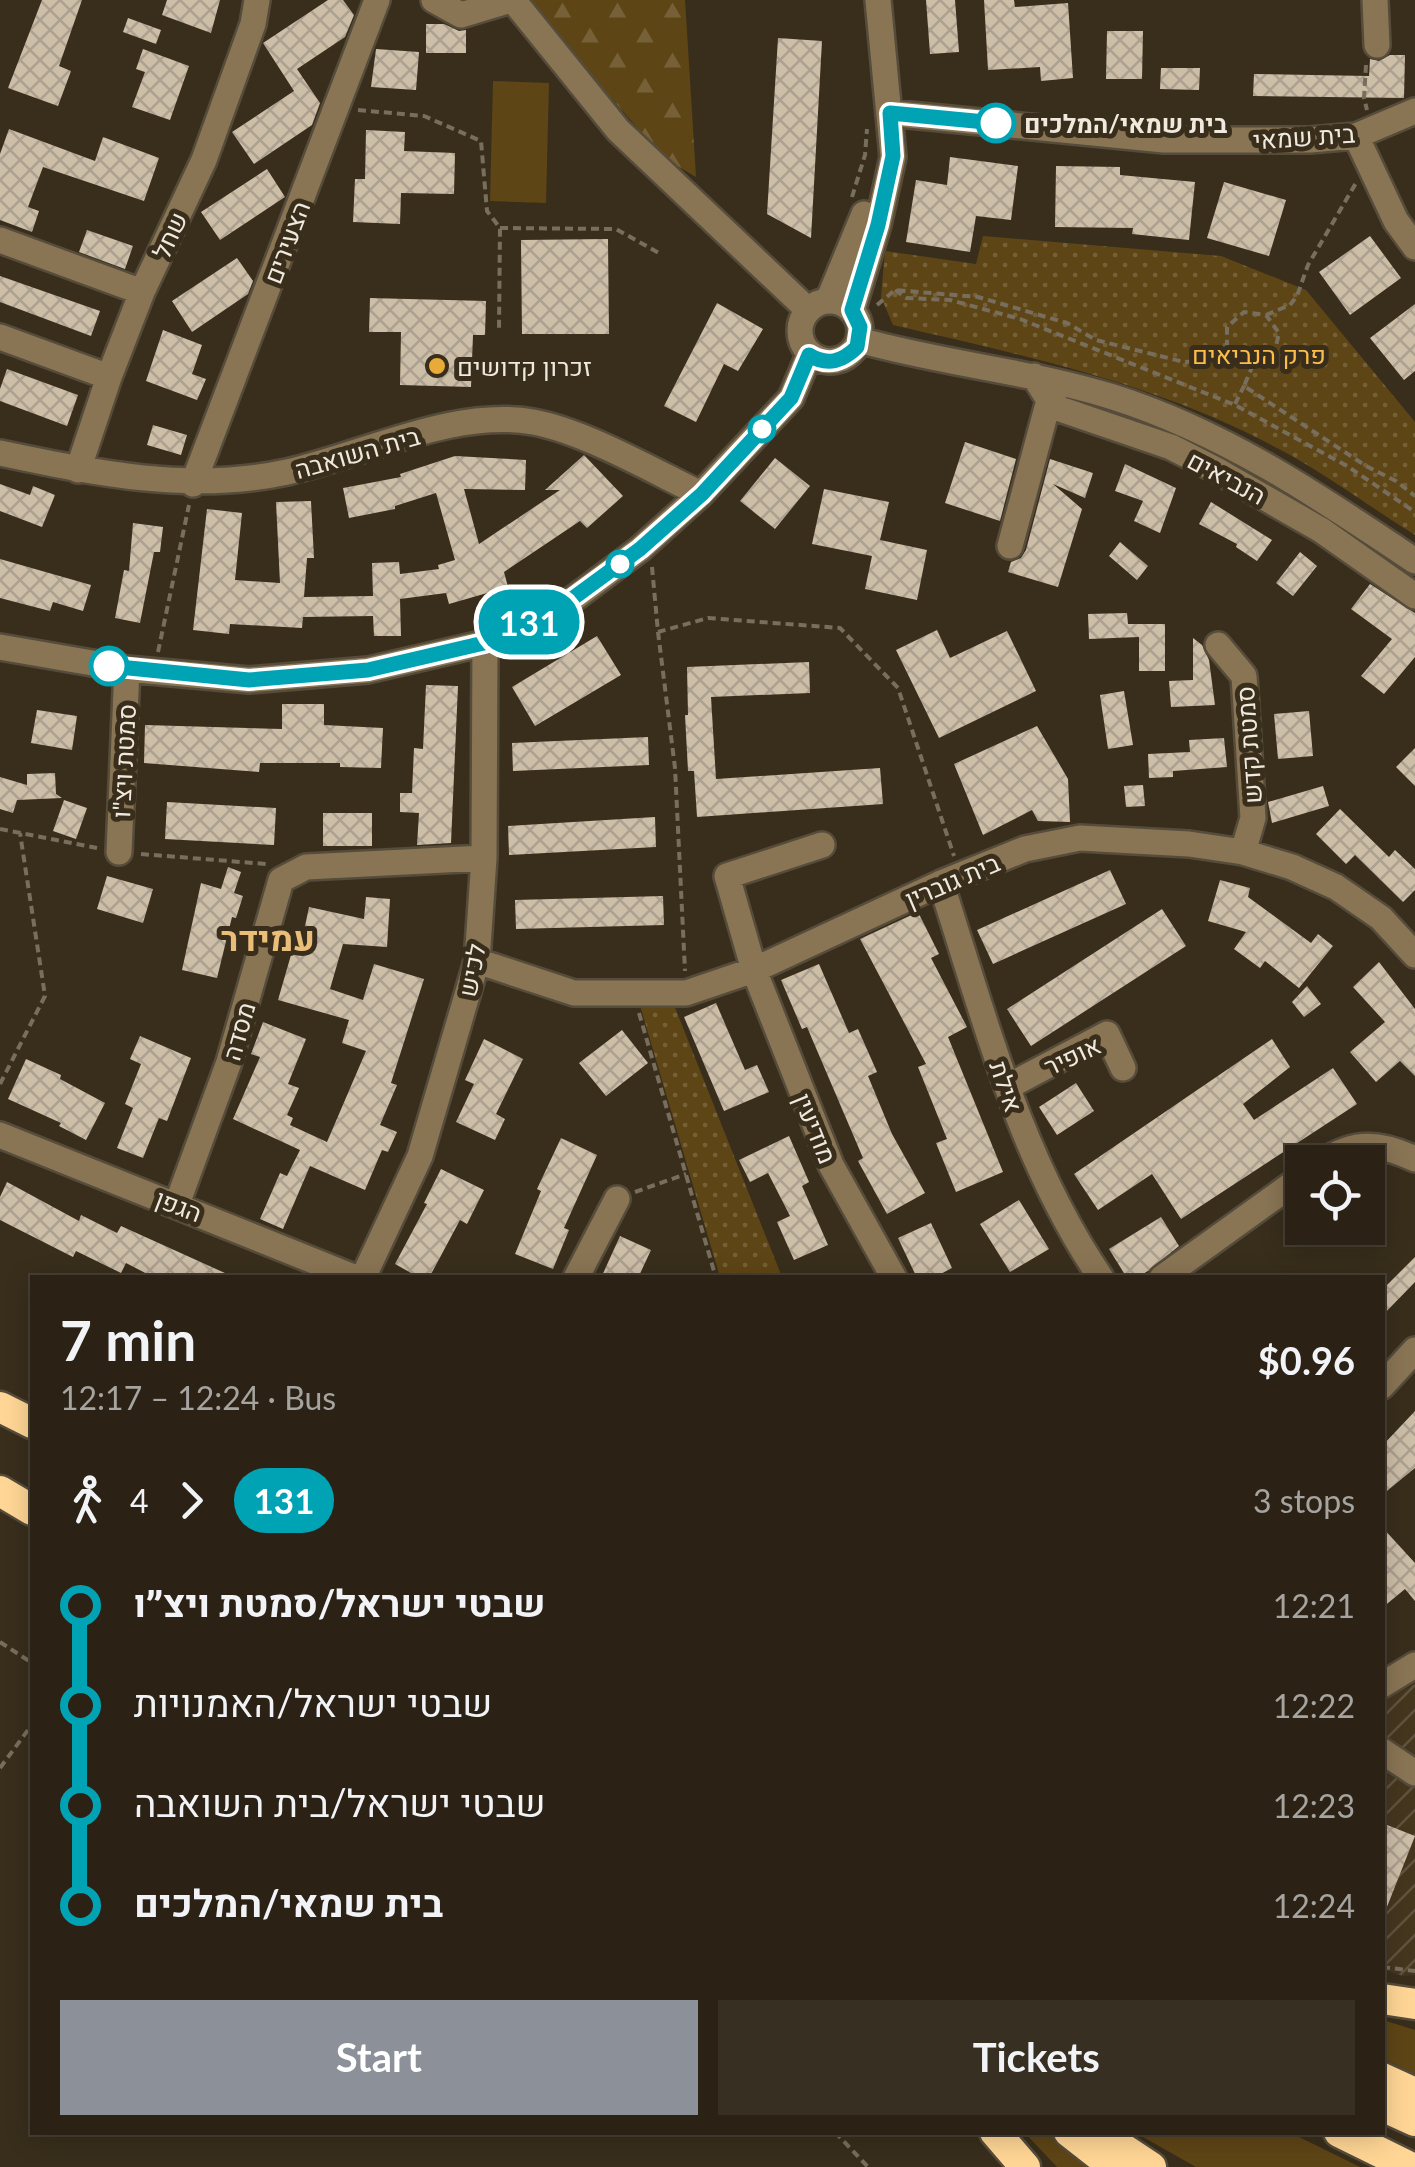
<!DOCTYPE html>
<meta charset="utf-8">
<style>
:root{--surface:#2b2215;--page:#372f22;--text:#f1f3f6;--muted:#a6a4a0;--line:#473f34;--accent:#8c9099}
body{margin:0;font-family:Lato,Heebo,sans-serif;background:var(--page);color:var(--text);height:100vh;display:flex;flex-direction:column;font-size:38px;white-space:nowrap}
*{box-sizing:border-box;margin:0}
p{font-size:32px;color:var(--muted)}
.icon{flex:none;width:55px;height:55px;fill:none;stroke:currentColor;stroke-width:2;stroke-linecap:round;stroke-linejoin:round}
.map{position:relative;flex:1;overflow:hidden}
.drawer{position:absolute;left:30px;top:1275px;width:1355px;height:860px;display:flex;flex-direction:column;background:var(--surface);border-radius:0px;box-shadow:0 5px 25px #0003,0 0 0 2px var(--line)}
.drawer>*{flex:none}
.badge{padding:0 20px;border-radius:32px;font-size:35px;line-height:65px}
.controls{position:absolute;left:1285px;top:1145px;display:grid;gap:20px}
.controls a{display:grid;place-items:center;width:100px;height:100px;border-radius:0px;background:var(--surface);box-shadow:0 5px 25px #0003,0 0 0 2px var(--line);font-size:50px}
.map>.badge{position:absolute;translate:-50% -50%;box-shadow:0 0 0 5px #fff}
.legs{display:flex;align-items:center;gap:15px;height:110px;padding:0 30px;font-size:32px}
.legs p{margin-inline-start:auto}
.overview{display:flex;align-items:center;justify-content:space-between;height:170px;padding:0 30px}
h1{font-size:55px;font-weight:700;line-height:75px}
.cta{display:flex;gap:20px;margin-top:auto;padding:20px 30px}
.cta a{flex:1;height:115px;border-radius:0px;background:var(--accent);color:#fff;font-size:40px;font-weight:700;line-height:115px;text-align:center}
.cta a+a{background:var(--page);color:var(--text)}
ul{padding:0 30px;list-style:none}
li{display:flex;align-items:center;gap:35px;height:100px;font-size:38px}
li i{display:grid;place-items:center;width:15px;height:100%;margin:0 12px;background:currentColor}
li i::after{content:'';width:25px;height:25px;margin:-12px;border:8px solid;border-radius:50%;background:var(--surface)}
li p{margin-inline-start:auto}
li:first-child i{background:linear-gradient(#0000 50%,currentColor 0)}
li:last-child i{background:linear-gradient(currentColor 50%,#0000 0)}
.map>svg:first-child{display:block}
</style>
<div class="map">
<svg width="1415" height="2167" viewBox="0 0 1415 2167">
<defs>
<pattern id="industrial-furrows" width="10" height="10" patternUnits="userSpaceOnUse" patternTransform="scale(2.5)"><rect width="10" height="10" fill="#45361e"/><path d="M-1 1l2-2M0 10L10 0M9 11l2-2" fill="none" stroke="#60533e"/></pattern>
<pattern id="forest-firs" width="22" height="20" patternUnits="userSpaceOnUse" patternTransform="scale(2.5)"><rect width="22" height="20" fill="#5e4516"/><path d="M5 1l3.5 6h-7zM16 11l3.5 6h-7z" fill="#756037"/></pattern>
<pattern id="park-dots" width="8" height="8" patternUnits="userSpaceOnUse" patternTransform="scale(2.5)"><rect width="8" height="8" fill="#5e4516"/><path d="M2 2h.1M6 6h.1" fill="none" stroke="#756037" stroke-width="1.8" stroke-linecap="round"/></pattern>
<pattern id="building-cross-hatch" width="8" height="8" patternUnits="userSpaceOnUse" patternTransform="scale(2.5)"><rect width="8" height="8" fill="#cdbea8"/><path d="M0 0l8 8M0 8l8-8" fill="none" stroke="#aca08e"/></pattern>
</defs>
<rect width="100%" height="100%" fill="#392e1c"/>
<path fill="url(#industrial-furrows)" d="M 1415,1684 L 1415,1975 L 1403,1976 L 1383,1970 L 1382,1701 Z"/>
<path fill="#5e4516" d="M 493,81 L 549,83 L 546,203 L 490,201 Z
M 1383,2020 L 1415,2030 L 1415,2074 L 1383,2059 Z
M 1025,2133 L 1054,2133 L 1097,2167 L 1057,2167 Z
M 1136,2133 L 1291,2133 L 1360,2167 L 1196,2167 Z"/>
<path fill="url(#forest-firs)" d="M 525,0 L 685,0 L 696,177 L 664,158 Z"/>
<path fill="url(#park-dots)" d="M 983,236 L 1221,256 L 1306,290 L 1415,422 L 1415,535 C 1370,507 1326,474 1279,449 C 1160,384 1023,355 893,325 L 881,297 L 885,251 L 976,264 Z
M 639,1002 L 674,1005 L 782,1277 L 720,1277 Z"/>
<path fill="url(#building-cross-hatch)" d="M 42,0 L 82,0 L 59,66 L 71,71 L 58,106 L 8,88 Z
M 167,0 L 220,0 L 211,33 L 162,15 Z
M 328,0 L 343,0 L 354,15 L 345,37 L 297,69 L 320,103 L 312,125 L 254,164 L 232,132 L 294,91 L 263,43 Z
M 926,0 L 955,0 L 959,52 L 930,54 Z
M 984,0 L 1014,0 L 1015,7 L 1068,3 L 1073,78 L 1041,81 L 1040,67 L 988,70 Z
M 128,18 L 161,30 L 156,44 L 123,32 Z
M 426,24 L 444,24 L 459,31 L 466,30 L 466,53 L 426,53 Z
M 1107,31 L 1143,31 L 1142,79 L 1106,79 Z
M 778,38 L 822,41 L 811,238 L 767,214 Z
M 143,49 L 189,66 L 170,120 L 132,107 L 145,72 L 136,69 Z
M 376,49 L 419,52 L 416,90 L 371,87 Z
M 1390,55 L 1405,55 L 1404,98 L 1253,96 L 1254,74 L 1369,76 L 1370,59 L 1379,61 Z
M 1161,68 L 1200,68 L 1199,90 L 1160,89 Z
M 9,129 L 95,161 L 103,137 L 159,158 L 144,201 L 43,167 L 28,207 L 39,211 L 32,232 L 0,220 L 0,154 Z
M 366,130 L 405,132 L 404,151 L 455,153 L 454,194 L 401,193 L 400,224 L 353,222 L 355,179 L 365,179 Z
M 950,157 L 1018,166 L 1011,220 L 976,216 L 970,252 L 906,242 L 916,180 L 947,185 Z
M 1056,166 L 1120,167 L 1120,175 L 1195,182 L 1189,240 L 1132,234 L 1133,228 L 1055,227 Z
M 267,169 L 285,197 L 220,240 L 201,212 Z
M 1224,182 L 1286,200 L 1269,256 L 1207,238 Z
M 87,230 L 133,246 L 125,269 L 79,252 Z
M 1370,236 L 1401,278 L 1350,315 L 1319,272 Z
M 608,239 L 609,334 L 522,334 L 521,240 Z
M 237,258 L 253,281 L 248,294 L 192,332 L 172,301 Z
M 0,276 L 100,311 L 91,336 L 0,302 Z
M 370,298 L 486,301 L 485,335 L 473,335 L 471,387 L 400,385 L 401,332 L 369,332 Z
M 717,303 L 763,329 L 738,371 L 724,364 L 696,422 L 664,406 Z
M 1415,304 L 1415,371 L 1404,380 L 1370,338 Z
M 163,330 L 202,345 L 192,374 L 206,379 L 197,400 L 146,381 Z
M 7,369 L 78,395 L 67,426 L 0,401 L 0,389 Z
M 153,425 L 187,435 L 181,455 L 147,445 Z
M 965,442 L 1016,459 L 1000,521 L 945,503 Z
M 584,455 L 623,496 L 587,528 L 580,521 L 504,572 L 508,587 L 449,604 L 446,593 L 400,599 L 401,636 L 374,636 L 373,616 L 303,617 L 302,628 L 230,624 L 229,634 L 193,630 L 207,509 L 242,513 L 235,580 L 280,583 L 276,502 L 311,501 L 314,558 L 307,558 L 304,597 L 373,596 L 372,563 L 399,562 L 400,574 L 439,569 L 438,565 L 455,560 L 436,493 L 395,506 L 395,509 L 349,518 L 343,488 L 401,477 L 400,474 L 455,456 L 526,460 L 525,490 L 464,489 L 479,544 L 560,490 L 545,490 Z
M 775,458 L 810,486 L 775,529 L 740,501 Z
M 1050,459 L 1093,473 L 1085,498 L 1053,484 L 1082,509 L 1058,587 L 1008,572 L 1011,562 L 1021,558 L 1026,550 Z
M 1125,464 L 1176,488 L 1160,533 L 1134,521 L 1143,501 L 1115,491 Z
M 0,484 L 30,495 L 33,486 L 55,495 L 42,527 L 0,511 Z
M 824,489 L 889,502 L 880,540 L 927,550 L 917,600 L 865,589 L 872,556 L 812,544 Z
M 1211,502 L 1272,540 L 1257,561 L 1236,547 L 1237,544 L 1199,524 Z
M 133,523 L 163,527 L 160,552 L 154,552 L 140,623 L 115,618 L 124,570 L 129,571 Z
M 1120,542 L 1148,566 L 1137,580 L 1109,556 Z
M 1300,552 L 1317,566 L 1293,596 L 1276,583 Z
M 0,559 L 91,585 L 83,611 L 53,602 L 50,611 L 0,598 Z
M 1370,584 L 1415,613 L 1415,657 L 1384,694 L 1361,676 L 1392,639 L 1351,609 Z
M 1127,613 L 1128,624 L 1165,624 L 1165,671 L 1139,671 L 1139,637 L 1089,639 L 1088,614 Z
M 937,630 L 950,658 L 1007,631 L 1036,691 L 939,738 L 896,650 Z
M 597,636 L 621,675 L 535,726 L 512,687 Z
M 1193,638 L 1202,645 L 1209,660 L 1215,705 L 1171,707 L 1169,681 L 1193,680 Z
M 809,662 L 810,693 L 711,697 L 716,779 L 880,768 L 883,804 L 697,817 L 694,771 L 688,771 L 685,715 L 688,715 L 687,667 Z
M 426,685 L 458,686 L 451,843 L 417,845 L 419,813 L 400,812 L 400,793 L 412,793 L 414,748 L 423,749 Z
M 1124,691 L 1133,745 L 1108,749 L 1100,695 Z
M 282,704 L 324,704 L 324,725 L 383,728 L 381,768 L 340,767 L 340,763 L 260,763 L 259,772 L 144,763 L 145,725 L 282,729 Z
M 37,710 L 77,716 L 72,750 L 31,743 Z
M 1309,711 L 1313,756 L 1278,759 L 1274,714 Z
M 1037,726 L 1068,779 L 1070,822 L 1038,821 L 1032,810 L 983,835 L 954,764 Z
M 648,737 L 649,765 L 513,771 L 512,743 Z
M 1224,738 L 1227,767 L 1173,771 L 1173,777 L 1149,778 L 1148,754 L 1190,752 L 1189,740 Z
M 1415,748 L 1415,786 L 1396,767 Z
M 55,773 L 56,794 L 62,798 L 17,800 L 13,813 L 0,809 L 0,777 L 27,785 L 27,774 Z
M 1143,785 L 1145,806 L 1126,807 L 1124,786 Z
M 1323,786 L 1329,806 L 1272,823 L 1268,802 Z
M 64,800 L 87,808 L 76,839 L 53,831 Z
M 167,802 L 276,808 L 274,845 L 165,839 Z
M 1340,809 L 1389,857 L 1395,850 L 1415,869 L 1415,890 L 1403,902 L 1355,855 L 1346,864 L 1316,834 Z
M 323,813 L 372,813 L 372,846 L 323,846 Z
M 655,817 L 656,847 L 509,855 L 508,826 Z
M 228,867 L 241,872 L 234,893 L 243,896 L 236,918 L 232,917 L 217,978 L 182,970 L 201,883 L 221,889 Z
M 1110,870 L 1126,904 L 993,964 L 977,930 Z
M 107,876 L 153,889 L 143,923 L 97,909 Z
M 1220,880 L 1250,888 L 1248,897 L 1311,943 L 1318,934 L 1333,946 L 1299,988 L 1265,961 L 1260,968 L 1234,949 L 1246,932 L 1208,921 Z
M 663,896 L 664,925 L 516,929 L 515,900 Z
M 366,897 L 390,899 L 387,947 L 343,944 L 330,989 L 363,1000 L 374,964 L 424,979 L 391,1083 L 397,1085 L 380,1125 L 397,1132 L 388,1152 L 382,1150 L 365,1190 L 310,1166 L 283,1229 L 260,1219 L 280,1173 L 287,1176 L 300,1150 L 233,1119 L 260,1057 L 251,1054 L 263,1022 L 306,1039 L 288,1084 L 299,1088 L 287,1115 L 293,1118 L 290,1125 L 327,1142 L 366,1051 L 342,1043 L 349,1020 L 278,1000 L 293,948 L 300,950 L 309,907 L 364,919 Z
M 1162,909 L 1186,946 L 1031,1046 L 1007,1009 Z
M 918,912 L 939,954 L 931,958 L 967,1027 L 948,1037 L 1003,1172 L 956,1192 L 936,1143 L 947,1139 L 918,1067 L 926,1064 L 860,939 Z
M 1379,962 L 1415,1009 L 1415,1076 L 1400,1061 L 1376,1082 L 1350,1052 L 1385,1022 L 1353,987 Z
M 819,964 L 849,1033 L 858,1029 L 877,1072 L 868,1076 L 892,1134 L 925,1193 L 887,1214 L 858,1161 L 863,1158 L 807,1027 L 802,1029 L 781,980 Z
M 1307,986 L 1321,1004 L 1304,1017 L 1292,1002 Z
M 716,1003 L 745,1070 L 757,1065 L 769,1092 L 724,1111 L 684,1017 Z
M 622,1030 L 648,1063 L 606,1096 L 579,1063 Z
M 140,1036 L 191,1058 L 167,1121 L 159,1118 L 143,1158 L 117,1148 L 133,1108 L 125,1104 L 141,1064 L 130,1059 Z
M 484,1039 L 523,1059 L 496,1114 L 505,1119 L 495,1140 L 456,1122 L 474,1084 L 465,1080 Z
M 1272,1039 L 1290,1067 L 1243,1104 L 1254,1120 L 1333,1068 L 1357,1104 L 1181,1219 L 1152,1174 L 1098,1210 L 1074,1174 Z
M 26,1059 L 61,1075 L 60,1079 L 105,1103 L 86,1140 L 59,1126 L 61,1123 L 8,1099 Z
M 1076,1083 L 1094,1111 L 1057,1135 L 1039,1107 Z
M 789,1136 L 809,1182 L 802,1186 L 828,1245 L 794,1260 L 777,1222 L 790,1216 L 768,1173 L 750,1182 L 739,1160 Z
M 561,1138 L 597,1155 L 564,1228 L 569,1230 L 553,1269 L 515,1254 L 541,1191 L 537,1189 Z
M 441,1169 L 484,1190 L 467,1224 L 460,1220 L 429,1278 L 420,1278 L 395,1264 L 427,1204 L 424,1203 Z
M 7,1182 L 79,1221 L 81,1215 L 117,1233 L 121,1226 L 236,1278 L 155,1278 L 126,1263 L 121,1273 L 76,1251 L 73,1257 L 0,1220 L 0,1197 Z
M 1019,1200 L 1049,1249 L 1010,1272 L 980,1224 Z
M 1161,1217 L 1179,1246 L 1148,1271 L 1136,1278 L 1127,1278 L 1109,1249 Z
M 931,1223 L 952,1268 L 933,1278 L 917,1278 L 898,1238 Z
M 620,1236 L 651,1250 L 638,1278 L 601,1278 Z
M 1415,1257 L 1415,1282 L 1382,1316 L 1382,1290 Z
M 1415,1411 L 1415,1468 L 1382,1495 L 1382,1446 Z
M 1382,1527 L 1415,1563 L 1415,1601 L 1405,1589 L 1382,1608 Z
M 1382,1823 L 1415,1836 L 1383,1917 L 1382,1917 Z"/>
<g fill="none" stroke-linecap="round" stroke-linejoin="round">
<g stroke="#564c3b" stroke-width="30">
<path id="minor" d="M 434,0 L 461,15 L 511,0
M 513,0 L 618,130 L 807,309
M 1375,0 L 1377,45
M 889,113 L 1164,140 L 1310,140 L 1356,136 L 1415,111
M 1356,136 L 1396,221 L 1415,247
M 0,240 L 142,292
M800 331a30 30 0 1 1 60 0a30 30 0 1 1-60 0Z
M 828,301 L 864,214
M 852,311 L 878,225 L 893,157 L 878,0
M 0,337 L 109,377
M 859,340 C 944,364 1030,371 1113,397 C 1224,432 1320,497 1415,561
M 1034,376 L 1049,400 L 1060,409 L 1171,447 L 1220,472 L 1321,530 L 1415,596
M 0,453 C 95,473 191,493 287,472 C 363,455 454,408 533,422 C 584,431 653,471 701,494
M 78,470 L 109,377 L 142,292 L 204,160 L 253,24 L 257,0
M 193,484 L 377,0
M 1010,546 L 1049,400
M 1218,645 L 1244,676 L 1253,818 L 1243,852
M 0,647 L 127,669 L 249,680 L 368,670 L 485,643 L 565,605 L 640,549 L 701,494 L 791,398 L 809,355
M 822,845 L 727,876 L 754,970 L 831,1165 L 894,1278
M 119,852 L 127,669
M 941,883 C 985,1019 1020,1159 1101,1278
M 477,961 L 574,993 L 686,993 L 754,970 L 941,883 L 1025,849 L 1080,838 L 1189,844 L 1243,852 L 1292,867 L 1336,887 L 1381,918 L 1415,955
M 1007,1087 L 1107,1034 L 1123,1068
M 0,1135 L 356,1278
M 1323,1162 C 1355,1140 1381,1143 1415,1159
M 177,1204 L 229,1062 L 281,880 L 306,867 L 484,858
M 363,1278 L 420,1156 L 477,961 L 484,858 L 485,643
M 576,1278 L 617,1199
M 1162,1278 L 1302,1177
M 1382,1386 L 1415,1350
M 1382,1685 L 1415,1665
M 1382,1751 L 1415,1773"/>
</g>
<g stroke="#564c3b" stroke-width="35">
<path id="highway" d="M 0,1407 L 32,1423
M 0,1491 L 32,1510
M 1382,1999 L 1415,2004
M 1382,2078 L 1415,2093
M 1382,2106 L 1415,2121
M 995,2132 L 1025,2167
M 1069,2132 L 1110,2164
M 1098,2132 L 1151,2167
M 1339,2132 L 1410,2167"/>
</g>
<path stroke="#776e5e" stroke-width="4" stroke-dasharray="8 5" stroke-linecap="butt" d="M 1366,65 L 1364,98 L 1367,110
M 358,110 L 424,116 L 481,141 L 487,211 L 500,228 L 499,328
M 852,197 L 865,155 L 867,129
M 500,228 L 616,229 L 659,253
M 895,290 L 906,298 L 950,300 L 1020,319 L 1235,405 L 1347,466 L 1415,512
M 877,305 L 895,290 L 978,297 L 1067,323 L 1096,340 L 1184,362 L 1234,359 L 1253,365 L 1265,362 L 1274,355 L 1279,333 L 1266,315 L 1244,312 L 1227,327 L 1227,349 L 1234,359
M 1266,315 L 1290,305 L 1297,296 L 1308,265 L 1356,183
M 1253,365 L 1244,386 L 1366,466 L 1396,481 L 1415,496
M 1235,404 L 1244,386
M 652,567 L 658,632 L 708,618 L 840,628 L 898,688 L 954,856
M 658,632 L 675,768 L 685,971
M 158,652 L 189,505
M 0,829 L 97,848
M 141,854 L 266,864
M 639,1013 L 716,1278
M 0,1084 L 45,996 L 20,833
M 635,1192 L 686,1174
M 0,1642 L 32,1663
M 0,1768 L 28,1730 L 32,1729
M 1382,1967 L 1415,1971
M 835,2132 L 868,2167"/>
<use href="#minor" stroke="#897554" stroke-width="25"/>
<use href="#highway" stroke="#ffd695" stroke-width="30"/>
</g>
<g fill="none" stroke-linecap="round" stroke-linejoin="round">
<g stroke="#fff" stroke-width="22">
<path id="line-1" d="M 109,666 L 249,680 L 368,670 L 484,643 L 565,604 L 640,549 L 702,494 L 791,398 L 809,355 C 827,366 842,362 857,347 L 860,327 L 852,310 L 878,225 L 893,156 L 890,113 L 996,123"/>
</g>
<use href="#line-1" stroke="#00a3b4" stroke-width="15"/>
</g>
<g fill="#fff" stroke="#00a3b4" stroke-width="5">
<circle cx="996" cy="123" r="18"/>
<circle cx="762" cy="429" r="12"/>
<circle cx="620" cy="564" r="12"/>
<circle cx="109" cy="666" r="18"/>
</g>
<circle fill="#e8ab37" stroke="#392e1c" stroke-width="4" cx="437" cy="366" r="10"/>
<g text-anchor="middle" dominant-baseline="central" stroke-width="10" stroke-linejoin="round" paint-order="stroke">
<g font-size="25" font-weight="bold" fill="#f0e9dd" stroke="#392e1c" text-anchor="start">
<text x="1024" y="123">בית שמאי/המלכים</text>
</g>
<g font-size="25" fill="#f0e9dd" stroke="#392e1c">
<text transform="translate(1304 136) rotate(-4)">בית שמאי</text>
<text transform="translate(169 235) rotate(-65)">שחל</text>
<text transform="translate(286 242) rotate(-69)">הצעירים</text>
<text transform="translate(357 452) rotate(-16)">בית השואבה</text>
<text transform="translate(1227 477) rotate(28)">הנביאים</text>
<text transform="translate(1248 745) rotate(-94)">סמטת קדש</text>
<text transform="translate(123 761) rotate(-87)">סמטת ויצ"ו</text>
<text transform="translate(952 880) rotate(-23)">בית גוברין</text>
<text transform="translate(471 970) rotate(-79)">לכיש</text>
<text transform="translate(238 1031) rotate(-74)">מסדה</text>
<text transform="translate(1072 1055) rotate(-25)">אופיר</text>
<text transform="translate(1007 1086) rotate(71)">אילת</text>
<text transform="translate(816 1128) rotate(68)">מודיעין</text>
<text transform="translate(179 1205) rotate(21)">הגפן</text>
</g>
<g font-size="25" fill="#fdbd48" stroke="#392e1c">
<text x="1259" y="354">פרק הנביאים</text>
</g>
<g font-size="25" fill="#f0e9dd" stroke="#392e1c" text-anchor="start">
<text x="457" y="366">זכרון קדושים</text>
</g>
<g font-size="35" font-weight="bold" fill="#e8be78" stroke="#392e1c">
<text x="268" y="937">עמידר</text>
</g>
</g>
</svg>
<div class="controls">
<a><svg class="icon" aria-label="locate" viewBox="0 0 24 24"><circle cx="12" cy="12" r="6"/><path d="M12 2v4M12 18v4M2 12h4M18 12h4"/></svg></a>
</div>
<b class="badge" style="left:529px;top:622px;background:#00a3b4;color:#fff">131</b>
<section class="drawer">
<div class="overview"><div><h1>7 min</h1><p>12:17 – 12:24 · Bus</p></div><b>$0.96</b></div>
<div class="legs"><svg class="icon" aria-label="walk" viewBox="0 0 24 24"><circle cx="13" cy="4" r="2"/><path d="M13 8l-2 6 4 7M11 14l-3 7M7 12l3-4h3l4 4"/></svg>4<svg class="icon" aria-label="forward" viewBox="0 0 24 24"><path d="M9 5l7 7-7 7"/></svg><b class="badge" style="background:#00a3b4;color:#fff">131</b><p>3 stops</p></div>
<ul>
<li><i style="color:#00a3b4"></i><b>שבטי ישראל/סמטת ויצ״ו</b><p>12:21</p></li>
<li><i style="color:#00a3b4"></i><span>שבטי ישראל/האמנויות</span><p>12:22</p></li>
<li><i style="color:#00a3b4"></i><span>שבטי ישראל/בית השואבה</span><p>12:23</p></li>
<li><i style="color:#00a3b4"></i><b>בית שמאי/המלכים</b><p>12:24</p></li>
</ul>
<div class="cta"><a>Start</a><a>Tickets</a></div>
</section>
</div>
